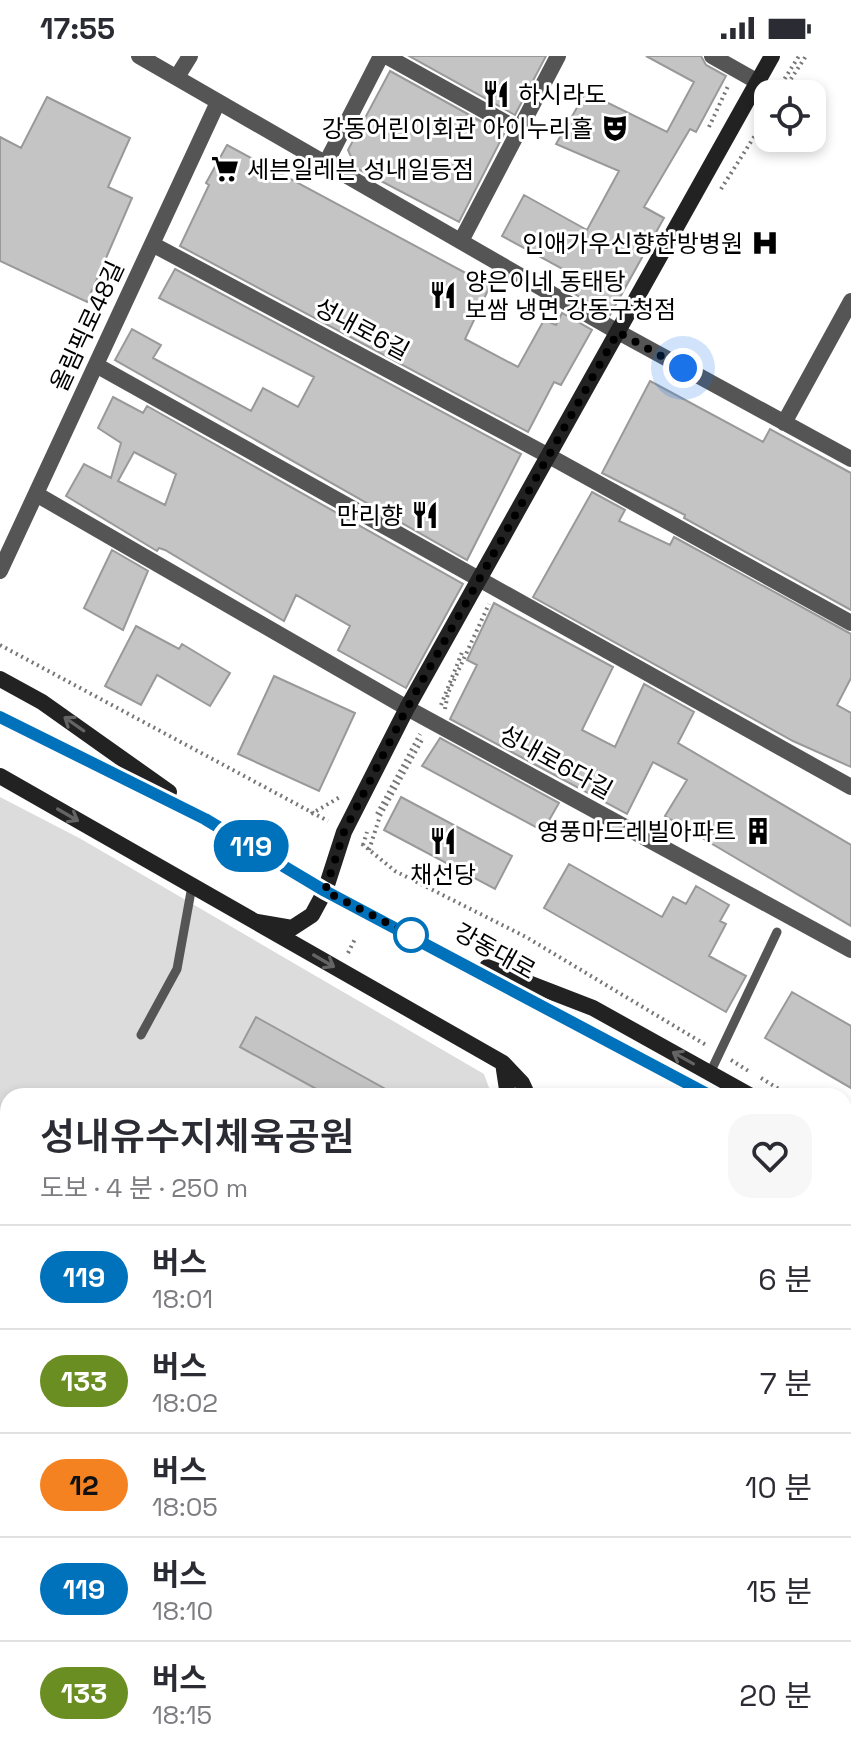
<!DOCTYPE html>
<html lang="ko">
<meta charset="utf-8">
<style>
:root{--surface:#fff;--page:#f7f7f7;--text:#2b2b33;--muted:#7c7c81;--line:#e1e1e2}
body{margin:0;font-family:"Space Grotesk","Noto Sans KR",sans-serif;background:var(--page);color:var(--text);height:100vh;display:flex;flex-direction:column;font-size:30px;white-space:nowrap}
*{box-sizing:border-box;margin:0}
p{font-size:26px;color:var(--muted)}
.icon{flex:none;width:44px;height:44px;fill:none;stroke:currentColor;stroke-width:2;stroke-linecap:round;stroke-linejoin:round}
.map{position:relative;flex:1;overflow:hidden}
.drawer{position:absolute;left:0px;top:1032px;width:852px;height:672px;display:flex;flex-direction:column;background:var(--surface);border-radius:24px 24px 0 0;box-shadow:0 4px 12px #0003}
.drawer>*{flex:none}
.badge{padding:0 16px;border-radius:26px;font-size:28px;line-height:52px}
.tools{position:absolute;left:754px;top:24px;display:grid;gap:16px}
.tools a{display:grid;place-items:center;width:72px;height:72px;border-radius:16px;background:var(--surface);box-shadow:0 4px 12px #0003;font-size:40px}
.you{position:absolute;width:40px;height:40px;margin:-20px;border:6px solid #fff;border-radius:50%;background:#1a73e8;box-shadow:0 0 0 12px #1a73e833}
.map>.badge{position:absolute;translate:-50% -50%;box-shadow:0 0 0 4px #fff}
.round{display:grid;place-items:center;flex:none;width:84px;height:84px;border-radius:24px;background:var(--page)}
.summary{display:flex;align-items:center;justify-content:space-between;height:136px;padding:0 40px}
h1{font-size:38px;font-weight:600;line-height:60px}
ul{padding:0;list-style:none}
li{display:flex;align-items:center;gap:24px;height:104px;padding:0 40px;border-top:2px solid var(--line)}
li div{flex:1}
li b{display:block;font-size:30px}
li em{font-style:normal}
li .badge{min-width:88px;font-weight:700;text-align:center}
.status{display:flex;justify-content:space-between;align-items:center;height:56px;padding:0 40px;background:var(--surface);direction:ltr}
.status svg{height:22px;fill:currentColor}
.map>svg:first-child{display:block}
</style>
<div class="status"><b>17:55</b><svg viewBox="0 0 49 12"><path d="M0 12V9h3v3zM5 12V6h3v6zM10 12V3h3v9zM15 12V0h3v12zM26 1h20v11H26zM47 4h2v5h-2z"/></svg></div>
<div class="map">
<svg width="851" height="1704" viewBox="0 0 851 1704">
<rect width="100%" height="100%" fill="#fff"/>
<path fill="#dcdcdc" d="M 0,741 L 81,783 L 484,1018 L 492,1040 L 8,1040 L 8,1242 L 0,1245 Z
M 844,1371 L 851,1372 L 851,1704 L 0,1704 L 0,1409 L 8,1407 L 8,1696 L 844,1696 Z"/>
<path fill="#c4c4c4" stroke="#999" stroke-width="2" fill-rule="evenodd" d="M 409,0 L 546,0 L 515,59 Z
M 646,0 L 701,0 L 706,9 L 726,20 L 696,76 L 690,73 L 644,151 L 664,162 L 610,259 L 573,237 L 581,223 L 502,180 L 524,139 L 587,174 L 619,115 L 556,88 L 586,36 L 667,76 L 694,26 Z
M 390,15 L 504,78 L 459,166 L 356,112 L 348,94 Z
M 47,41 L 130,82 L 108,131 L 132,142 L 87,246 L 0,205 L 0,81 L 21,92 Z
M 227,89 L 490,230 L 465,283 L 518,311 L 544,264 L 556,269 L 562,257 L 592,274 L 561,329 L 554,326 L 528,376 L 180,190 L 209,129 L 206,127 Z
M 175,213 L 521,398 L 467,504 L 115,304 L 132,273 L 161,289 L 153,302 L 251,355 L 263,332 L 298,351 L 314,321 L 159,242 Z
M 650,325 L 763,386 L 770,373 L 851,417 L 851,554 L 684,462 L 685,459 L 602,417 Z
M 113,341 L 143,357 L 147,350 L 463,528 L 406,632 L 338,594 L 350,570 L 296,539 L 284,565 L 165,494 L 159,492 L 157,495 L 66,440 L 84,408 L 111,422 L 121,387 L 98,372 ZM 134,396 L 176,418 L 165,449 L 118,425 Z
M 592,436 L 625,454 L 619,465 L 670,489 L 674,481 L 851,578 L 851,622 L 837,649 L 851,657 L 851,711 L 793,685 L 533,541 Z
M 112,494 L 148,515 L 123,574 L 84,552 Z
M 494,547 L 613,611 L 582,674 L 615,691 L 644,628 L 694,656 L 678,687 L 851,789 L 851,870 L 665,760 L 687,724 L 653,706 L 627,758 L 450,663 L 477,609 L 467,604 Z
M 136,570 L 179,593 L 182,588 L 230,617 L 210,650 L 157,619 L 141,649 L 105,630 Z
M 274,620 L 355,657 L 319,735 L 238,698 Z
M 440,682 L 559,747 L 543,775 L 422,710 Z
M 401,741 L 512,800 L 495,833 L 384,774 Z
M 569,808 L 662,861 L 673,841 L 686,848 L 696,830 L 729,849 L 720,865 L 726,868 L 709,900 L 746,920 L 726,956 L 544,852 Z
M 792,936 L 851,970 L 851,1032 L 765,982 Z
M 256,961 L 398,1040 L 329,1040 L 240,991 Z"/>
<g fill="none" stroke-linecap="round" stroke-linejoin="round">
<g stroke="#dbdbdb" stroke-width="24">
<path id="primary" d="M 844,1162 L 851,1164
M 844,1247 L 851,1250
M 0,1293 L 8,1290
M 0,1365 L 8,1362"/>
</g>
<path stroke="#777" stroke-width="4" stroke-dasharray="2 4" stroke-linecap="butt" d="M 775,38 L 799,0
M 781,38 L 806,0
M 709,71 L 729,28
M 721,133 L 768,59
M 0,589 L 328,765
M 441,649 L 463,594
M 445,653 L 448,637 L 489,548
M 311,758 L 340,741
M 377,758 L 420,678
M 362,788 L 395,815 L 526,881 L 706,989
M 363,789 L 367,776
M 369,794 L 380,760 L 423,682
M 348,897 L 356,881
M 731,1004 L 750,1016
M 761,1022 L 790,1040
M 844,1282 L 851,1285
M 844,1443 L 851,1445
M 0,1487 L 8,1485
M 349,1696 L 355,1704
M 653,1696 L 670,1704
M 38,1704 L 49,1696
M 431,1704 L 473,1703 L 494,1696"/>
<path stroke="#555" stroke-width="9" d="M 141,979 L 177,913 L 192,830
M 710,1017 L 777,876"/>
<path stroke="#555" stroke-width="16" d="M 139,0 L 611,272 L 851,403
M 386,0 L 519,74
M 712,0 L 758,26
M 177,21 L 190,0
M 326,107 L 381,0
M 461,185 L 558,0
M 152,188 L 549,400 L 851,567
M 96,309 L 851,731
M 784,367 L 851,245
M 36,438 L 407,652 L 851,894
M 0,515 L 218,46"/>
<path stroke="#222" stroke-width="16" d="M 0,623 L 42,646 L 169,736
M 0,661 L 205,763 L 325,835 L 711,1040
M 0,720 L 503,1007 L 522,1027 L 528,1040
M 257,866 L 292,872 L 312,859 L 325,835 L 344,776 L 407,652 L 772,0
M 487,911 L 593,952 L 751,1040
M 503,1007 L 508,1040
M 844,1092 L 851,1096
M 844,1119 L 851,1123"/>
<use href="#primary" stroke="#000" stroke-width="20"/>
</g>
<defs><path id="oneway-shaft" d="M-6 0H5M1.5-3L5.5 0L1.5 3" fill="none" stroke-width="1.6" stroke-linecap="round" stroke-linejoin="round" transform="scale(2)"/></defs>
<g stroke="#646464">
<use href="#oneway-shaft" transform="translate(74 668) rotate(-145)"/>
<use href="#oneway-shaft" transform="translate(68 759) rotate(30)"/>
<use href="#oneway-shaft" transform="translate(324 905) rotate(30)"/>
<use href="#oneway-shaft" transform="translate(683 1002) rotate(-151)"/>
</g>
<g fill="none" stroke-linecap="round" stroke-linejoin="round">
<g stroke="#fff" stroke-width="18">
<path id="line" d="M 0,661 L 205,763 L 325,835 L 711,1040"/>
</g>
<use href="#line" stroke="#0072bc" stroke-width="12"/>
<path stroke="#000" stroke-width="8" stroke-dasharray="0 14.4" d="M 411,879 L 325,835 L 344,776 L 407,652 L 618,276 L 683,312"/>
</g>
<defs>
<g id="restaurant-bare" transform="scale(2.16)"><path d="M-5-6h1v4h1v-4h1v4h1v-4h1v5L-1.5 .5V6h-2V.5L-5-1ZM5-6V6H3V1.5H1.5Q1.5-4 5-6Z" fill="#000" stroke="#fff" stroke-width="2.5" paint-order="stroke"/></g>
<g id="theatre-bare" transform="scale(2.16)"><path d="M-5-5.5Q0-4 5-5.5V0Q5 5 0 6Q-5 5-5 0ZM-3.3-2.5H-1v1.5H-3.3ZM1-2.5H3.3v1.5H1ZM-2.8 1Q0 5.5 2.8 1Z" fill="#000" stroke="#fff" stroke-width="2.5" paint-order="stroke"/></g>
<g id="supermarket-bare" transform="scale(2.16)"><path d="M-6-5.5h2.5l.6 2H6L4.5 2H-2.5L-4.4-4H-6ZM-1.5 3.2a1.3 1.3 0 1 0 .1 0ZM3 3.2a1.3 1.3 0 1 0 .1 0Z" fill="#000" stroke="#fff" stroke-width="2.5" paint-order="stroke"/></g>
<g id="hospital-bare" transform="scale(2.16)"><path d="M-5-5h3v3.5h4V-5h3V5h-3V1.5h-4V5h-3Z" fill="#000" stroke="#fff" stroke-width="2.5" paint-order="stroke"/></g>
<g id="building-bare" transform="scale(2.16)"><path d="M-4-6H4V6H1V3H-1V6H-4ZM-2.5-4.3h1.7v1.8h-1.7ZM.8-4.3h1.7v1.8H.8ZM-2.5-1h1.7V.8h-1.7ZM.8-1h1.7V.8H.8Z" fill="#000" stroke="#fff" stroke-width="2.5" paint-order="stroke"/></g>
</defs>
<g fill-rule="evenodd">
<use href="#restaurant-bare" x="496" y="38"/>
<use href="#theatre-bare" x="615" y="72"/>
<use href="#supermarket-bare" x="225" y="113"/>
<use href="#hospital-bare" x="765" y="187"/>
<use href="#restaurant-bare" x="443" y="239"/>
<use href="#restaurant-bare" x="425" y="459"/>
<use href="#building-bare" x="758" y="775"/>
<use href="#restaurant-bare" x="443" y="785"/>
</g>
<circle fill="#fff" stroke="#0072bc" stroke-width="4" cx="411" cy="879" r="16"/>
<g text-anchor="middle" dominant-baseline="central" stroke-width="6" stroke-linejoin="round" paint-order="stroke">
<g font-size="24" fill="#000" stroke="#fff" text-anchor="end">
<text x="518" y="38" text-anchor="start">하시라도</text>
<text x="593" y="72">강동어린이회관 아이누리홀</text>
<text x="247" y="113" text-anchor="start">세븐일레븐 성내일등점</text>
<text x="743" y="187">인애가우신향한방병원</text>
<text x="465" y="225" text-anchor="start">양은이네 동태탕<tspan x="465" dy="28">보쌈 냉면 강동구청점</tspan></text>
<text x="403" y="459">만리향</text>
<text x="736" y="775">영풍마드레빌아파트</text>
<text x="443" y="818" text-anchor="middle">채선당</text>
</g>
<g font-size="24" fill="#000" stroke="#fff">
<text transform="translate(87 270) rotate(-65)">올림픽로48길</text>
<text transform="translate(362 273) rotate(28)">성내로6길</text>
<text transform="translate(556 706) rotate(29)">성내로6다길</text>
<text transform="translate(495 895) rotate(29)">강동대로</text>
</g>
</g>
</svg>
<div class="tools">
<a><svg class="icon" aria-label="locate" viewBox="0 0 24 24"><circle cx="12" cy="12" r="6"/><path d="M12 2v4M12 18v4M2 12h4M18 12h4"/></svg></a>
</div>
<div class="you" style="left:683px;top:312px"></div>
<b class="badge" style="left:251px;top:790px;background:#0072bc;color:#fff">119</b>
<section class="drawer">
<div class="summary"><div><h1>성내유수지체육공원</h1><p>도보 · 4 분 · 250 m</p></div><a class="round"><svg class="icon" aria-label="heart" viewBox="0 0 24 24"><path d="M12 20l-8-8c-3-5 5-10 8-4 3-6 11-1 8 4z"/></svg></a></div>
<ul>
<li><span class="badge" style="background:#0072bc;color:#fff">119</span><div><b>버스</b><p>18:01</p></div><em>6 분</em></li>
<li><span class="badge" style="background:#6b8e23;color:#fff">133</span><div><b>버스</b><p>18:02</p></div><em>7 분</em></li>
<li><span class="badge" style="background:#f58220;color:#111">12</span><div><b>버스</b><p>18:05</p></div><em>10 분</em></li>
<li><span class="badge" style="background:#0072bc;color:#fff">119</span><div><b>버스</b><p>18:10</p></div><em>15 분</em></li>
<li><span class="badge" style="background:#6b8e23;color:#fff">133</span><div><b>버스</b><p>18:15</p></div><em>20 분</em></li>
</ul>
</section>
</div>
